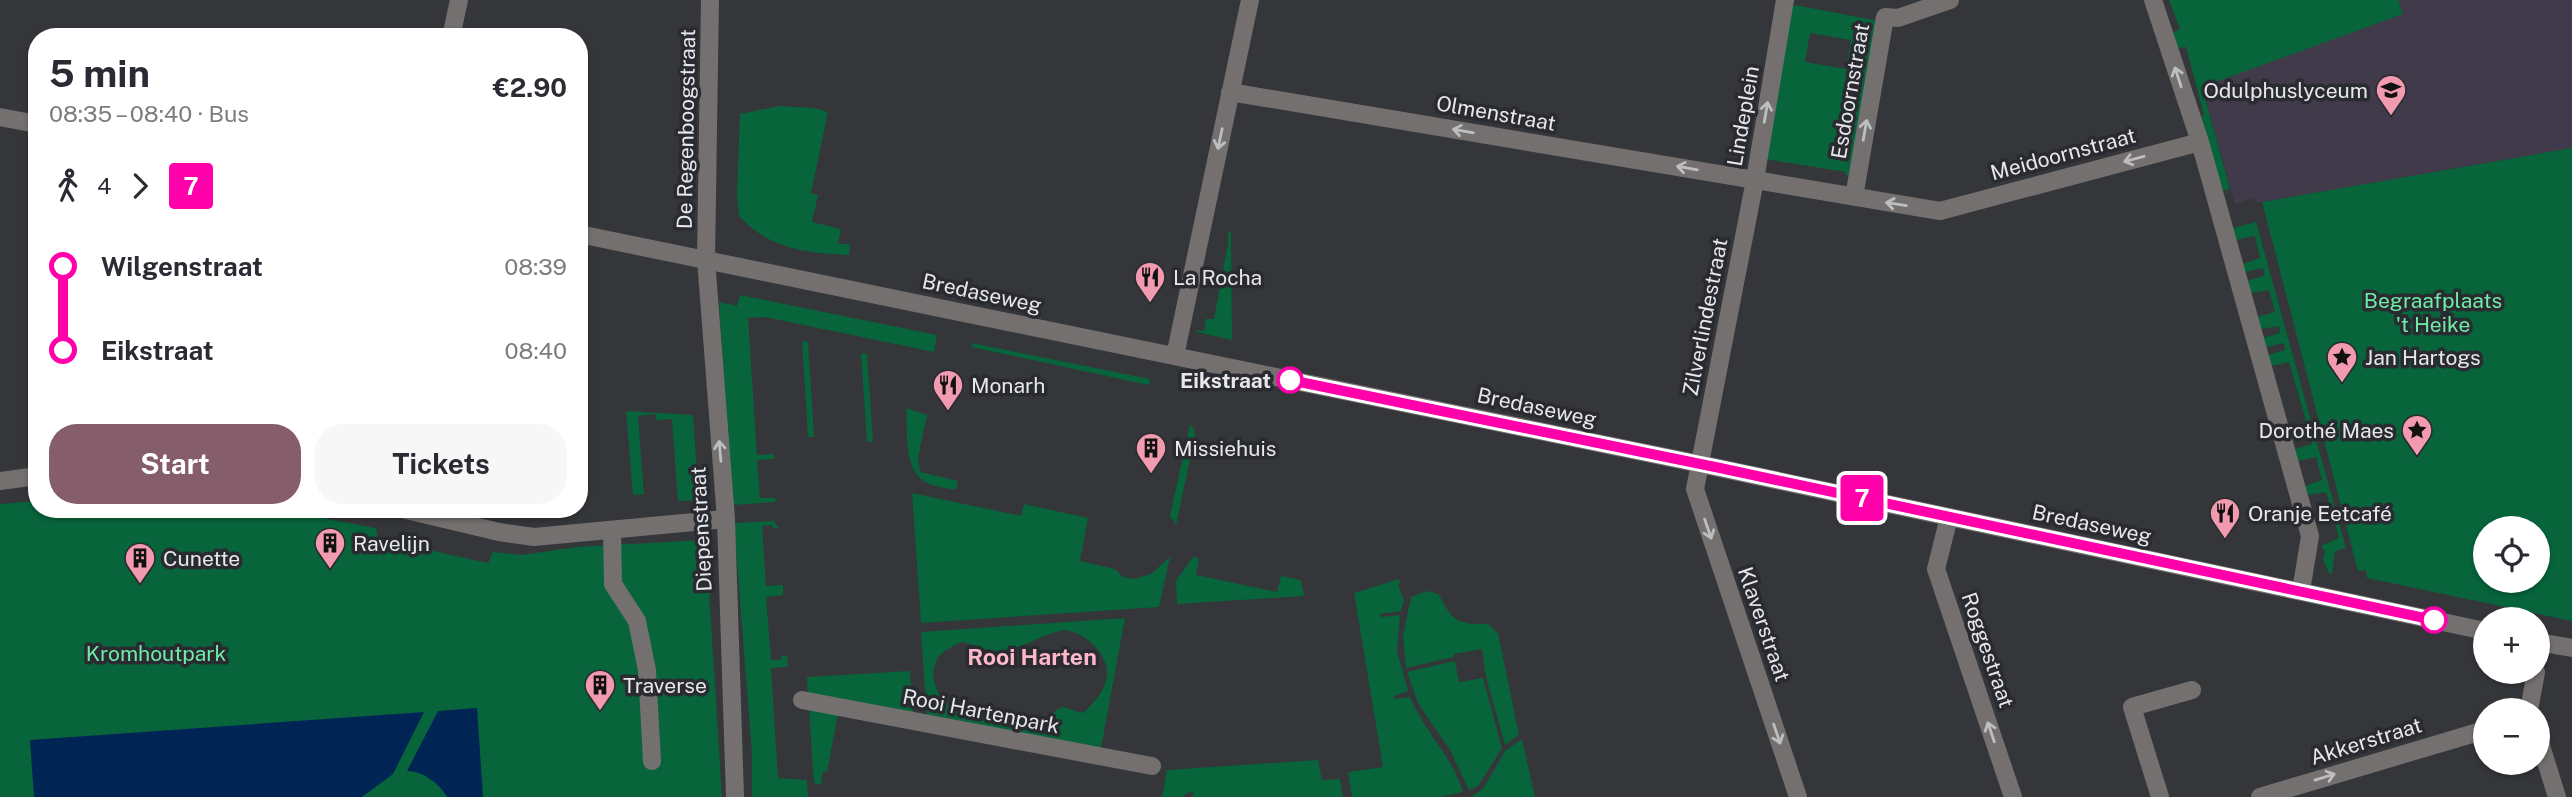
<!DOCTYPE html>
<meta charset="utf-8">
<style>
:root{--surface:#fff;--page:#f7f7f7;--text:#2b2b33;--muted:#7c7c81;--accent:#855d6b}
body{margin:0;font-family:"Public Sans",sans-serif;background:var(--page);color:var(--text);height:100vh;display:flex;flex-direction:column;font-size:26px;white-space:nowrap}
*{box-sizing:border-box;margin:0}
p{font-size:23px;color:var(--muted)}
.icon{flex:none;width:38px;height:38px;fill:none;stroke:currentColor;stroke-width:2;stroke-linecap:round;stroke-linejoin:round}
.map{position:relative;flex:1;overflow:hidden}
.side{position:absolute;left:28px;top:28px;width:560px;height:490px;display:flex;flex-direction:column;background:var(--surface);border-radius:28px;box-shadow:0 2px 5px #0004}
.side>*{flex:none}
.badge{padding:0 14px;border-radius:5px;font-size:24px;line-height:46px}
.tools{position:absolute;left:2473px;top:516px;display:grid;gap:14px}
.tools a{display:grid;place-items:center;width:77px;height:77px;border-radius:50%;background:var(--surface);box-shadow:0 2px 5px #0004;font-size:35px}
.map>.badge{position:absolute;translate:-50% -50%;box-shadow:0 0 0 4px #fff}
.legs{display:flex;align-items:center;gap:10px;height:77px;padding:0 21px;font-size:23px}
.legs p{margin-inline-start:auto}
.headline{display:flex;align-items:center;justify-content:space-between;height:119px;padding:0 21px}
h1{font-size:38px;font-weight:700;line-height:52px}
.action{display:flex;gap:14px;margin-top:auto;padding:14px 21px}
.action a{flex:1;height:80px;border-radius:28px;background:var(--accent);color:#fff;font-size:28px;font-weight:700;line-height:80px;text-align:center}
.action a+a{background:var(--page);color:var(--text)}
ul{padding:0 21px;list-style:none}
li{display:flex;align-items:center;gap:24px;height:84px;font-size:26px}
li i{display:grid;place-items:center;width:10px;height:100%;margin:0 9px;background:currentColor}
li i::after{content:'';width:18px;height:18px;margin:-9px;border:5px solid;border-radius:50%;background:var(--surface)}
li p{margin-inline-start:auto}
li:first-child i{background:linear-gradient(#0000 50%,currentColor 0)}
li:last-child i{background:linear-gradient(currentColor 50%,#0000 0)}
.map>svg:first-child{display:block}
</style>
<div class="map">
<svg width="2572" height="797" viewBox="0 0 2572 797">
<rect width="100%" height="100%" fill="#34363a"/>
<path fill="#413a4a" d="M 2175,0 L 2572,0 L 2572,148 L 2262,202 L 2255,202 L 2253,198 L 2235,204 L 2187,33 Z"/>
<path fill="#07643b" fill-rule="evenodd" d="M 2169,0 L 2398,0 L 2403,14 L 2202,87 L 2230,189 L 2222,191 L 2197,119 L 2204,115 L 2186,47 L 2178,48 L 2173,33 L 2180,29 Z
M 1795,5 L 1874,20 L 1878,24 L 1852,176 L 1846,175 L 1846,172 L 1764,159 L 1790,9 ZM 1810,33 L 1851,40 L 1846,69 L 1805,62 Z
M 779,106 L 815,108 L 828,112 L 811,193 L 818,195 L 812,222 L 841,229 L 838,244 L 850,244 L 849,255 C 806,253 769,249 739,216 L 737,194 L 740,114 Z
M 2572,148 L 2572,621 L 2367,578 L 2366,570 L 2358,571 L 2262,202 ZM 2538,528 L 2538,581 L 2485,581 L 2485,528 Z
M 2256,222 L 2346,548 L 2335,551 L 2332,574 L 2329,573 L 2323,560 L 2325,551 L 2321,546 L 2339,538 L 2326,492 L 2308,495 L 2305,486 L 2322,480 L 2316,457 L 2298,461 L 2295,449 L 2312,444 L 2311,437 L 2292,441 L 2289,431 L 2307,424 L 2289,362 L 2271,366 L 2268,355 L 2285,350 L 2284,343 L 2266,347 L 2263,338 L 2280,333 L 2279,326 L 2261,329 L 2257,317 L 2275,312 L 2269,290 L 2251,293 L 2248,281 L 2265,275 L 2263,268 L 2245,272 L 2243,264 L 2260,258 L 2255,236 L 2236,240 L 2232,228 Z
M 1228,232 L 1231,232 L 1232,340 L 1197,332 L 1197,330 L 1204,331 L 1206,319 L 1214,319 L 1228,244 Z
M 740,295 L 937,335 L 934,352 L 765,317 L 748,318 L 757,455 L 774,454 L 774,459 L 757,460 L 760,498 L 777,498 L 774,502 L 732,505 L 719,302 L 737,306 Z
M 802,341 L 808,342 L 814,437 L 808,437 Z
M 972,343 L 1150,379 L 1150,383 L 1148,385 L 972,347 Z
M 861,353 L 867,354 L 873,442 L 867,442 Z
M 906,408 L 927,415 L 918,458 L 920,472 L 958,481 L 956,490 C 946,488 933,487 924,481 C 903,468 908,430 906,408 Z
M 626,411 L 693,415 L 699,500 L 678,501 L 672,419 L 656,420 L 655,414 L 638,416 L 644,494 L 633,495 Z
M 1190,424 L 1194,429 L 1195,436 L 1176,525 L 1170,516 Z
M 912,493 L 1021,516 L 1024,504 L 1088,518 L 1080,561 L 1115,569 L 1123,577 L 1135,579 L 1151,574 L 1170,557 L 1159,607 L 921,623 Z
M 37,501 L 37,509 L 274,509 L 376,528 L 380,552 L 383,540 L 488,563 L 493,552 L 521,555 L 577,547 L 702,540 L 702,544 L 706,544 L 722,797 L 0,797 L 0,504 Z
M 773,521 L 779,528 L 773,528 L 772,525 L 762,526 L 766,586 L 783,585 L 783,595 L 766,597 L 771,660 L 781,660 L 781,656 L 787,656 L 788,667 L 771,668 L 778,778 L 807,780 L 808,797 L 752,797 L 752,754 L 734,523 Z
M 1193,557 L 1199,558 L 1196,575 L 1277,592 L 1281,576 L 1301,580 L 1304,596 L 1177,604 L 1176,581 Z
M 1399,579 L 1400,584 L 1398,585 L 1404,600 L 1401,611 L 1380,614 L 1381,617 L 1400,615 L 1397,651 L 1408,691 L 1394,696 L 1394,699 L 1410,697 C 1424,731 1452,756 1463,792 L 1439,797 L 1352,797 L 1348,772 L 1383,767 L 1354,593 Z
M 1427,591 L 1438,594 C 1442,599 1443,604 1447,609 C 1456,625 1472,624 1488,624 L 1498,633 L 1519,735 L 1505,745 L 1486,677 L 1482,649 L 1454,654 L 1454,657 L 1406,668 L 1403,637 L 1411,597 Z
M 1125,618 L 1101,748 L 927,716 L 921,632 ZM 1065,630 C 1086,633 1109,654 1107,676 C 1105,691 1093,704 1083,713 L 1062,707 C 1053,711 1046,721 1034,723 C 1017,726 965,714 950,705 C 933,694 927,668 942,653 C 947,649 955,645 961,642 C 973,643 983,650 994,651 C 1019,653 1041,633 1065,630 Z
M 1455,661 L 1459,682 L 1483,678 L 1502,748 L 1478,786 L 1469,790 L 1450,750 L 1418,703 L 1407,672 Z
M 910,671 L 913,715 L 808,695 L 807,677 Z
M 809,708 L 838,713 L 827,772 L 823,771 L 821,785 L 814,783 Z
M 1522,739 L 1535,797 L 1471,797 L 1483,789 L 1505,751 Z
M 1318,760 L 1322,780 L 1340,779 L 1343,797 L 1192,797 L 1194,793 L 1189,792 L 1182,797 L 1162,797 L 1167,770 Z"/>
<path fill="#002554" d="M 477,708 L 483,797 L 447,797 C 440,784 423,771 407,771 L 438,711 Z
M 424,712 L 393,774 L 362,797 L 34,797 L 30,740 Z"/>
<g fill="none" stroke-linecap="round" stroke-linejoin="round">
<path stroke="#73706f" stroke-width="18" d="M 710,0 L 706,259 L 726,519 L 735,797
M 1785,0 L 1755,180 L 1695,489 L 1798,797
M 2153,0 L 2200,142 L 2310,536 L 2301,591
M 451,37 L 459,0
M 1230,92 L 1940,211 L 2200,142
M 0,117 L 37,124
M 1854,197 L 1885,17 L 1898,18 L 1950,0
M 579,234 L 1700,464 L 2485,631
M 1175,356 L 1250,0
M 0,481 L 37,476
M 402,509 L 499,532 L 534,537 L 726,519
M 1949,517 L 1936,569 L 2013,797
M 612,531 L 613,584 L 637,621 L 647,670 L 652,761
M 2538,642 L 2572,648
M 802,700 L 1152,766
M 2529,710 L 2536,672
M 2538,736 L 2557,797
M 2160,797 L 2132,707 L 2192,690
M 2260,797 L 2485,730"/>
</g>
<defs><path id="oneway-shaft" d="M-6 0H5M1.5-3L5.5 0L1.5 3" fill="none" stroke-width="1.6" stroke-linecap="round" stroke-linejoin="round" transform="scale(1.75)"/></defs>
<g stroke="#bebec0">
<use href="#oneway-shaft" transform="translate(2178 77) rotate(-108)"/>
<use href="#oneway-shaft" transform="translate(1766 112) rotate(-80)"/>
<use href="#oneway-shaft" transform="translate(1865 130) rotate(-80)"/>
<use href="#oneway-shaft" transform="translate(1463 131) rotate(-170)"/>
<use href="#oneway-shaft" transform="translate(1220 139) rotate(102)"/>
<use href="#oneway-shaft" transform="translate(2134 159) rotate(165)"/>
<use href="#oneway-shaft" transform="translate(1687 168) rotate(-170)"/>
<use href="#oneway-shaft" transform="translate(1896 204) rotate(-171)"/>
<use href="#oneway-shaft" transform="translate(720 451) rotate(-95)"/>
<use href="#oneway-shaft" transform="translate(1708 529) rotate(71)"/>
<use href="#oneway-shaft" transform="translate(1991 732) rotate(-109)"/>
<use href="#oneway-shaft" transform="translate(1777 734) rotate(71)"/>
<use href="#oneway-shaft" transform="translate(2325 777) rotate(-17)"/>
</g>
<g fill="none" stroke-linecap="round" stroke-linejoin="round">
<g stroke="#fff" stroke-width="16">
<path id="line-1" d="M 1290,380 L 1720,468 L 2434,620"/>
</g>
<use href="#line-1" stroke="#f0a" stroke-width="10"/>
</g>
<defs>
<g id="school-pin" transform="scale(1.575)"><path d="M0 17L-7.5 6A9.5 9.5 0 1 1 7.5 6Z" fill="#f29ab0" stroke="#2a2b30"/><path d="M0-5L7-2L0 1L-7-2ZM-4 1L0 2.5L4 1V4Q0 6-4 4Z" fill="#111"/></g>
<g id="restaurant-pin" transform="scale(1.575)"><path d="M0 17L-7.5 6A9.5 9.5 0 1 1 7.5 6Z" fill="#f29ab0" stroke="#2a2b30"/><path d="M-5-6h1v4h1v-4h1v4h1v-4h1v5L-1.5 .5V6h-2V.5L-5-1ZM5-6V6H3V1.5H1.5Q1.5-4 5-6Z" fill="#111"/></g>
<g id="sight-pin" transform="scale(1.575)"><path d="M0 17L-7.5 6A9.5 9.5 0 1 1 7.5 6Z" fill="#f29ab0" stroke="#2a2b30"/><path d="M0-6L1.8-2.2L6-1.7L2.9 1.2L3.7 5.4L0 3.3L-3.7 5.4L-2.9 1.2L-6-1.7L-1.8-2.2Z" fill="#111"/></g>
<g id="building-pin" transform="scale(1.575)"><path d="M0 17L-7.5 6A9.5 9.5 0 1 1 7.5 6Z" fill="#f29ab0" stroke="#2a2b30"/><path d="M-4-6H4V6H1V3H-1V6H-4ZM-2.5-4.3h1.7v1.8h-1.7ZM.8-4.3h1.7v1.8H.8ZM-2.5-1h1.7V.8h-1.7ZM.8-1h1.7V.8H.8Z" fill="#111"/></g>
</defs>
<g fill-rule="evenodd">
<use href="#school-pin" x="2391" y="90"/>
<use href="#restaurant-pin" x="1150" y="277"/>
<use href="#sight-pin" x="2342" y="357"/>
<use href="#restaurant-pin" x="948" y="385"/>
<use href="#sight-pin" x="2417" y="430"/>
<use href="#building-pin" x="1151" y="448"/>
<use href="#restaurant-pin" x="2225" y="513"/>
<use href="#building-pin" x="330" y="543"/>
<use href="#building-pin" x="140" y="558"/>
<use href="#building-pin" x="600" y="685"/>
</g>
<g fill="#fff" stroke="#f0a" stroke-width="3.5">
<circle cx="1290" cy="380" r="12"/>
<circle cx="2434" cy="620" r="12"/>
</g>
<g text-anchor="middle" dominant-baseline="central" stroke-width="7" stroke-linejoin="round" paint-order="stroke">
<g font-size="21" fill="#e7e8eb" stroke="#2a2b30" text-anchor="start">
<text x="2368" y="90" text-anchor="end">Odulphuslyceum</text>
<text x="1173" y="277">La Rocha</text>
<text x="2365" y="357">Jan Hartogs</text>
<text x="971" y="385">Monarh</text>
<text x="2394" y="430" text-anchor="end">Dorothé Maes</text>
<text x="1174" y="448">Missiehuis</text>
<text x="2248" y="513">Oranje Eetcafé</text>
<text x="353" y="543">Ravelijn</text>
<text x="163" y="558">Cunette</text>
<text x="623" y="685">Traverse</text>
</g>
<g font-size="21" fill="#e7e8eb" stroke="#2a2b30">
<text transform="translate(1850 91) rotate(-80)">Esdoornstraat</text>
<text transform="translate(1496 113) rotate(10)">Olmenstraat</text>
<text transform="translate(1743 116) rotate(-80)">Lindeplein</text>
<text transform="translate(686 129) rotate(-89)">De Regenboogstraat</text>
<text transform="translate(2063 154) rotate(-15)">Meidoornstraat</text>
<text transform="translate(982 293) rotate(12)">Bredaseweg</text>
<text transform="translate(1705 317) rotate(-79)">Zilverlindestraat</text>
<text transform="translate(1537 407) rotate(12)">Bredaseweg</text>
<text transform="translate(2092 524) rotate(12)">Bredaseweg</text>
<text transform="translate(701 529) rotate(-93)">Diepenstraat</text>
<text transform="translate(1764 624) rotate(71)">Klaverstraat</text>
<text transform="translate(1988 650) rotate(71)">Roggestraat</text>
<text transform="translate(981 711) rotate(11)">Rooi Hartenpark</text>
<text transform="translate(2366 741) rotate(-17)">Akkerstraat</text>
</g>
<g font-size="21" fill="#6feca7" stroke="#2a2b30">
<text x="2433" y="300">Begraafplaats<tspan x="2433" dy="24">'t Heike</tspan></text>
<text x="156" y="653">Kromhoutpark</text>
</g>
<g font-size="21" font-weight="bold" fill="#e7e8eb" stroke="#2a2b30" text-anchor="end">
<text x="1271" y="380">Eikstraat</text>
</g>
<g font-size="23" font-weight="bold" fill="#fdb9c9" stroke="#2a2b30">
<text x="1032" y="656">Rooi Harten</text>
</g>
</g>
</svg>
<div class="tools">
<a><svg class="icon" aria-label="locate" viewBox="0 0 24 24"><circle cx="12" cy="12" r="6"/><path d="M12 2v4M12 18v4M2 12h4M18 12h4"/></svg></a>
<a>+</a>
<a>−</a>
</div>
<b class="badge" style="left:1862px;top:498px;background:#f0a;color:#fff">7</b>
<section class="side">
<div class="headline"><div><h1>5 min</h1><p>08:35 – 08:40 · Bus</p></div><b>€2.90</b></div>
<div class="legs"><svg class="icon" aria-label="walk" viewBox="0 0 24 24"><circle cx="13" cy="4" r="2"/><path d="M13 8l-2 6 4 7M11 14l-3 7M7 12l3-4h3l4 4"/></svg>4<svg class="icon" aria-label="forward" viewBox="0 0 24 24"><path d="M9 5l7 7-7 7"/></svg><b class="badge" style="background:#f0a;color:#fff">7</b></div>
<ul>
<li><i style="color:#f0a"></i><b>Wilgenstraat</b><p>08:39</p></li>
<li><i style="color:#f0a"></i><b>Eikstraat</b><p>08:40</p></li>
</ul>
<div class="action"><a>Start</a><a>Tickets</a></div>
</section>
</div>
